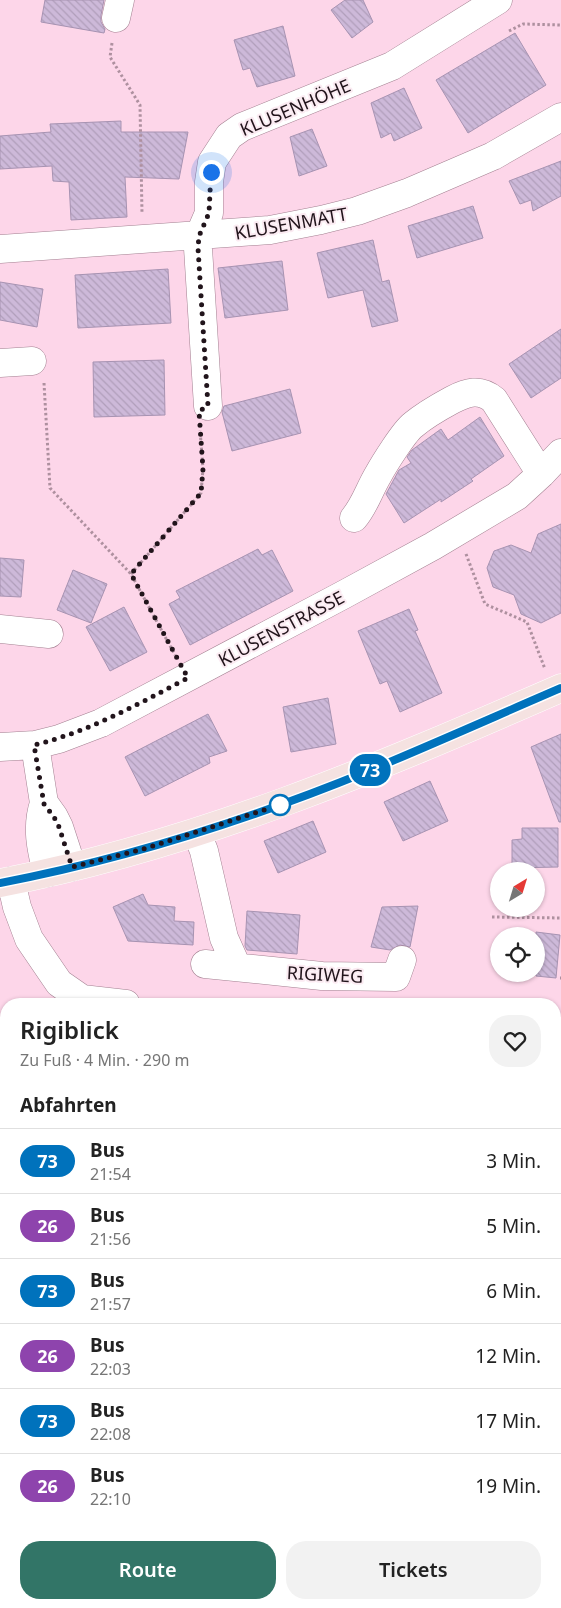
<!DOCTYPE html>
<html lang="de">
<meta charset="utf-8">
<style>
:root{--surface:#fff;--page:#f2f2f2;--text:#222;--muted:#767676;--line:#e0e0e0;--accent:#327567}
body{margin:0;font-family:"Noto Sans",sans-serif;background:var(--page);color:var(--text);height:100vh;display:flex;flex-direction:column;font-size:19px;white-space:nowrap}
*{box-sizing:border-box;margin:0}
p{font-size:16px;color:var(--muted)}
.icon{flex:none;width:28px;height:28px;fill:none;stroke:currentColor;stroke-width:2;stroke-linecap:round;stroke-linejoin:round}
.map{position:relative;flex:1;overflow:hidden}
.sheet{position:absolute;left:0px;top:998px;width:561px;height:611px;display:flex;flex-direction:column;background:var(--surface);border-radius:20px 20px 0 0;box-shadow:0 1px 4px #0004}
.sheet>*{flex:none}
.badge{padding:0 10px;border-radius:16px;font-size:18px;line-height:32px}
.needle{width:32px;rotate:38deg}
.fabs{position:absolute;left:490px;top:862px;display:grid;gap:10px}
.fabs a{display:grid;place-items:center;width:55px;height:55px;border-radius:50%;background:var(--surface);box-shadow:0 1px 4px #0004;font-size:25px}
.you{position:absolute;width:25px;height:25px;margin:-12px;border:4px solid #fff;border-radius:50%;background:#1a73e8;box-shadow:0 0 0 8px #1a73e833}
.map>.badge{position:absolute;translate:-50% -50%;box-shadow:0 0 0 2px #fff}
h2{padding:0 20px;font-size:19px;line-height:45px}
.round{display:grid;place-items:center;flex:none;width:52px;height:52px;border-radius:20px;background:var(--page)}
.head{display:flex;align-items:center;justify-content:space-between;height:85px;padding:0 20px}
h1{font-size:24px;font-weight:600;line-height:38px}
.action{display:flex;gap:10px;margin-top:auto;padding:10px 20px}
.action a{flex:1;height:58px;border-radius:20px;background:var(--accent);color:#fff;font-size:20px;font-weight:600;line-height:58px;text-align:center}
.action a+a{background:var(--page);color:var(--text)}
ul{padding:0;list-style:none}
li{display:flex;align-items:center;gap:15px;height:65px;padding:0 20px;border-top:1px solid var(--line)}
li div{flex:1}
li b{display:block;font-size:19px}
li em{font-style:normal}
li .badge{min-width:55px;font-weight:700;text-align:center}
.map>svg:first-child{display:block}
</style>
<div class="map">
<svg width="561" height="1608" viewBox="0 0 561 1608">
<defs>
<pattern id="building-back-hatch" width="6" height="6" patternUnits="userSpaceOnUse" patternTransform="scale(1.25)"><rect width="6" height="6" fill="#cdb9d9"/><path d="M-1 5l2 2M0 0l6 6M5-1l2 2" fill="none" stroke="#b09eba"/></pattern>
</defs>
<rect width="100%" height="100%" fill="#fdd6e9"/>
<path fill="url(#building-back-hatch)" stroke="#a793b2" d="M 45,0 L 104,0 L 101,15 L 101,22 L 105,29 L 104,33 L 41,22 Z
M 345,0 L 363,0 L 373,22 L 352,38 L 331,10 Z
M 283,26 L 295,76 L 257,87 L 250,68 L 243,70 L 234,40 Z
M 515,33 L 546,85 L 468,133 L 436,80 Z
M 404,88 L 422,128 L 394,141 L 391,133 L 381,138 L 371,103 Z
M 121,121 L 121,132 L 188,132 L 179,179 L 125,177 L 127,217 L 71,220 L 69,182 L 53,181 L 52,166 L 0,169 L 0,136 L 51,132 L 50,124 Z
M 312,129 L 327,166 L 299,176 L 290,137 Z
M 561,161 L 561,196 L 533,211 L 531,200 L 520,204 L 509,181 Z
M 473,206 L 483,238 L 417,258 L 408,226 Z
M 373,240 L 382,282 L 389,280 L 398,321 L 372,327 L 363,290 L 328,298 L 317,253 Z
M 282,261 L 288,310 L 225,318 L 218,268 Z
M 168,269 L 171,323 L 78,328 L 75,275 Z
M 0,282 L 43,289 L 37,327 L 0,320 Z
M 561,329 L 561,378 L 531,398 L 509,364 Z
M 164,360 L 165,415 L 94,417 L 93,362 Z
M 290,389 L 301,433 L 232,451 L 222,412 L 224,406 Z
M 480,417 L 504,456 L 471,479 L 473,481 L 441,502 L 441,499 L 404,523 L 386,494 L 399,470 L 411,463 L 407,457 L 412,450 L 441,429 L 448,440 Z
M 561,524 L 561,613 L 541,623 L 521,614 L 514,595 L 493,587 L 487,568 L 494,551 L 511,545 L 531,553 L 538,534 Z
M 258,549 L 262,555 L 272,550 L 293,591 L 190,645 L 169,604 L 180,598 L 176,591 Z
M 0,558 L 24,560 L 21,597 L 0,596 Z
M 73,570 L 107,584 L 91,623 L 57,610 Z
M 124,607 L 147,652 L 110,671 L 86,627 Z
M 409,609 L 418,630 L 415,631 L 442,693 L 400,712 L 387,681 L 380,684 L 358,631 Z
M 328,698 L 336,744 L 291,752 L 283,707 Z
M 208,714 L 227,751 L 209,757 L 210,763 L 145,796 L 125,757 Z
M 561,734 L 561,822 L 559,822 L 531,747 Z
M 430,781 L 448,821 L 403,841 L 384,802 Z
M 313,821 L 326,852 L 278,873 L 264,841 Z
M 522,828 L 558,828 L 558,867 L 512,868 L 512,840 L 522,839 Z
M 143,894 L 148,905 L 175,907 L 174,921 L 194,922 L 193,945 L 128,941 L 113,907 Z
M 418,906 L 410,947 L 400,945 L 390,950 L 371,947 L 382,907 Z
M 247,911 L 300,915 L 297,954 L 247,950 L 245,946 Z
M 536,932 L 560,935 L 556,978 L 536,976 Z"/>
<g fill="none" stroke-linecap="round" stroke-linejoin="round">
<g stroke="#a38091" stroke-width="29">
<path id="minor" d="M 116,18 L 120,0
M 0,249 L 270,230 L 321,220 L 357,211 L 407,193 L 493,156 L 561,117
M 0,363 L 32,361
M 208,406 L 198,248 L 199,236 L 209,213 L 209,182 L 212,162 L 229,136 L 242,127 L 392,66 L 498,0
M 354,518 C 365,505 369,490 378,475 C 384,464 404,432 413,425 C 425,415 439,407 452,400 C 467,392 480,388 494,400 L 541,474
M 0,629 L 49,634
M 0,747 L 35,745
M 44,803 C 36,827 41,849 47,873
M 197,833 L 204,851 L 224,938 L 237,967
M 72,867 L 59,827 L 54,817 L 44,803 L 35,745 L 59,739 L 101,723 L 343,595 L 433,546 L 517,496 L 541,474 L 561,453
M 11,881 L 17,907 L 29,939 L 59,983 L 82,999 L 126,1004
M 205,964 L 322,976 L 396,977 L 402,960
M 555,1124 L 561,1125
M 0,1271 L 6,1273
M 555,1365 L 561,1366"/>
</g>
<g stroke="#fff" stroke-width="29">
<path id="major" d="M 0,883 C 197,845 378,768 561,688"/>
</g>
<path stroke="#ae909f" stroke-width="3" stroke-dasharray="2.5 2.5" stroke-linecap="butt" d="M 509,31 L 523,24 L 561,25
M 112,43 L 110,57 L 140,105 L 142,213
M 44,383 L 50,488 L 131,574 L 175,655
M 466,554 L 485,604 L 527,622 L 545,669
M 131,574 L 201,493 L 203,469 L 200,430
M 492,917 L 561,918
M 560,978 L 561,978
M 0,1122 L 6,1123"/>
<use href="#minor" stroke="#fff" stroke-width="28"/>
<use href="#major" stroke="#f5e2e1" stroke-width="28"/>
</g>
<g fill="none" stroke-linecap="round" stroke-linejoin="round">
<g stroke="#fff" stroke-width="11">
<path id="line" d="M 0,883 C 125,859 248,820 366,772 C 431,745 496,716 561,688"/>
</g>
<use href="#line" stroke="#0072bc" stroke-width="8"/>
<path stroke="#21141b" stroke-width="5" stroke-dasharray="0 9" d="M 211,172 L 209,213 L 199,236 L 198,248 L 208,406 L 199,411 L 203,469 L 201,493 L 131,574 L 188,678 C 136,705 91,731 34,745 L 44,804 L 54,817 L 59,827 L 72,867 L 140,850 L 280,805"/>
</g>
<circle fill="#fff" stroke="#0072bc" stroke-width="2.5" cx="280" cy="805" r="10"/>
<g text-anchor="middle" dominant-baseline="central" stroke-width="4" stroke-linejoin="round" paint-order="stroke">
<g font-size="18" fill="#21141b" stroke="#fbebf2">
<text transform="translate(295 107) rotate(-23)">KLUSENHÖHE</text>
<text transform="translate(291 223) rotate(-10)">KLUSENMATT</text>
<text transform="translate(281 628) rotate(-28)">KLUSENSTRASSE</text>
<text transform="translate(325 974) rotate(3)">RIGIWEG</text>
</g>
</g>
</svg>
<div class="fabs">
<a><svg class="needle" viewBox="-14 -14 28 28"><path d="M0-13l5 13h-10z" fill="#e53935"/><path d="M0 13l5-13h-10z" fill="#767676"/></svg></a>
<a><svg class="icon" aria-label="locate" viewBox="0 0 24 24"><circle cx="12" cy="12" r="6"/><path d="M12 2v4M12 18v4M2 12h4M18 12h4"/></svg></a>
</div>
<div class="you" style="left:211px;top:172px"></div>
<b class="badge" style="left:370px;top:770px;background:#0072bc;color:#fff">73</b>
<section class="sheet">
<div class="head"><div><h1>Rigiblick</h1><p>Zu Fuß · 4 Min. · 290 m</p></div><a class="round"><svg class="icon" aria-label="heart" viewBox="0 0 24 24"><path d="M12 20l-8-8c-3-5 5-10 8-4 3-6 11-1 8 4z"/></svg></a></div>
<h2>Abfahrten</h2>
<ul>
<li><span class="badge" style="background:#0072bc;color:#fff">73</span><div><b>Bus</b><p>21:54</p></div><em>3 Min.</em></li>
<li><span class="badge" style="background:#8e44ad;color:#fff">26</span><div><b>Bus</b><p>21:56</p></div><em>5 Min.</em></li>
<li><span class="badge" style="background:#0072bc;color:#fff">73</span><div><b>Bus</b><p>21:57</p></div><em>6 Min.</em></li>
<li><span class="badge" style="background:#8e44ad;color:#fff">26</span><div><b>Bus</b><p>22:03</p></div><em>12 Min.</em></li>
<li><span class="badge" style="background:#0072bc;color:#fff">73</span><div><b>Bus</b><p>22:08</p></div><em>17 Min.</em></li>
<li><span class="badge" style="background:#8e44ad;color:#fff">26</span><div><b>Bus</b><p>22:10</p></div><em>19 Min.</em></li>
</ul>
<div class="action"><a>Route</a><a>Tickets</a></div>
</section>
</div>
